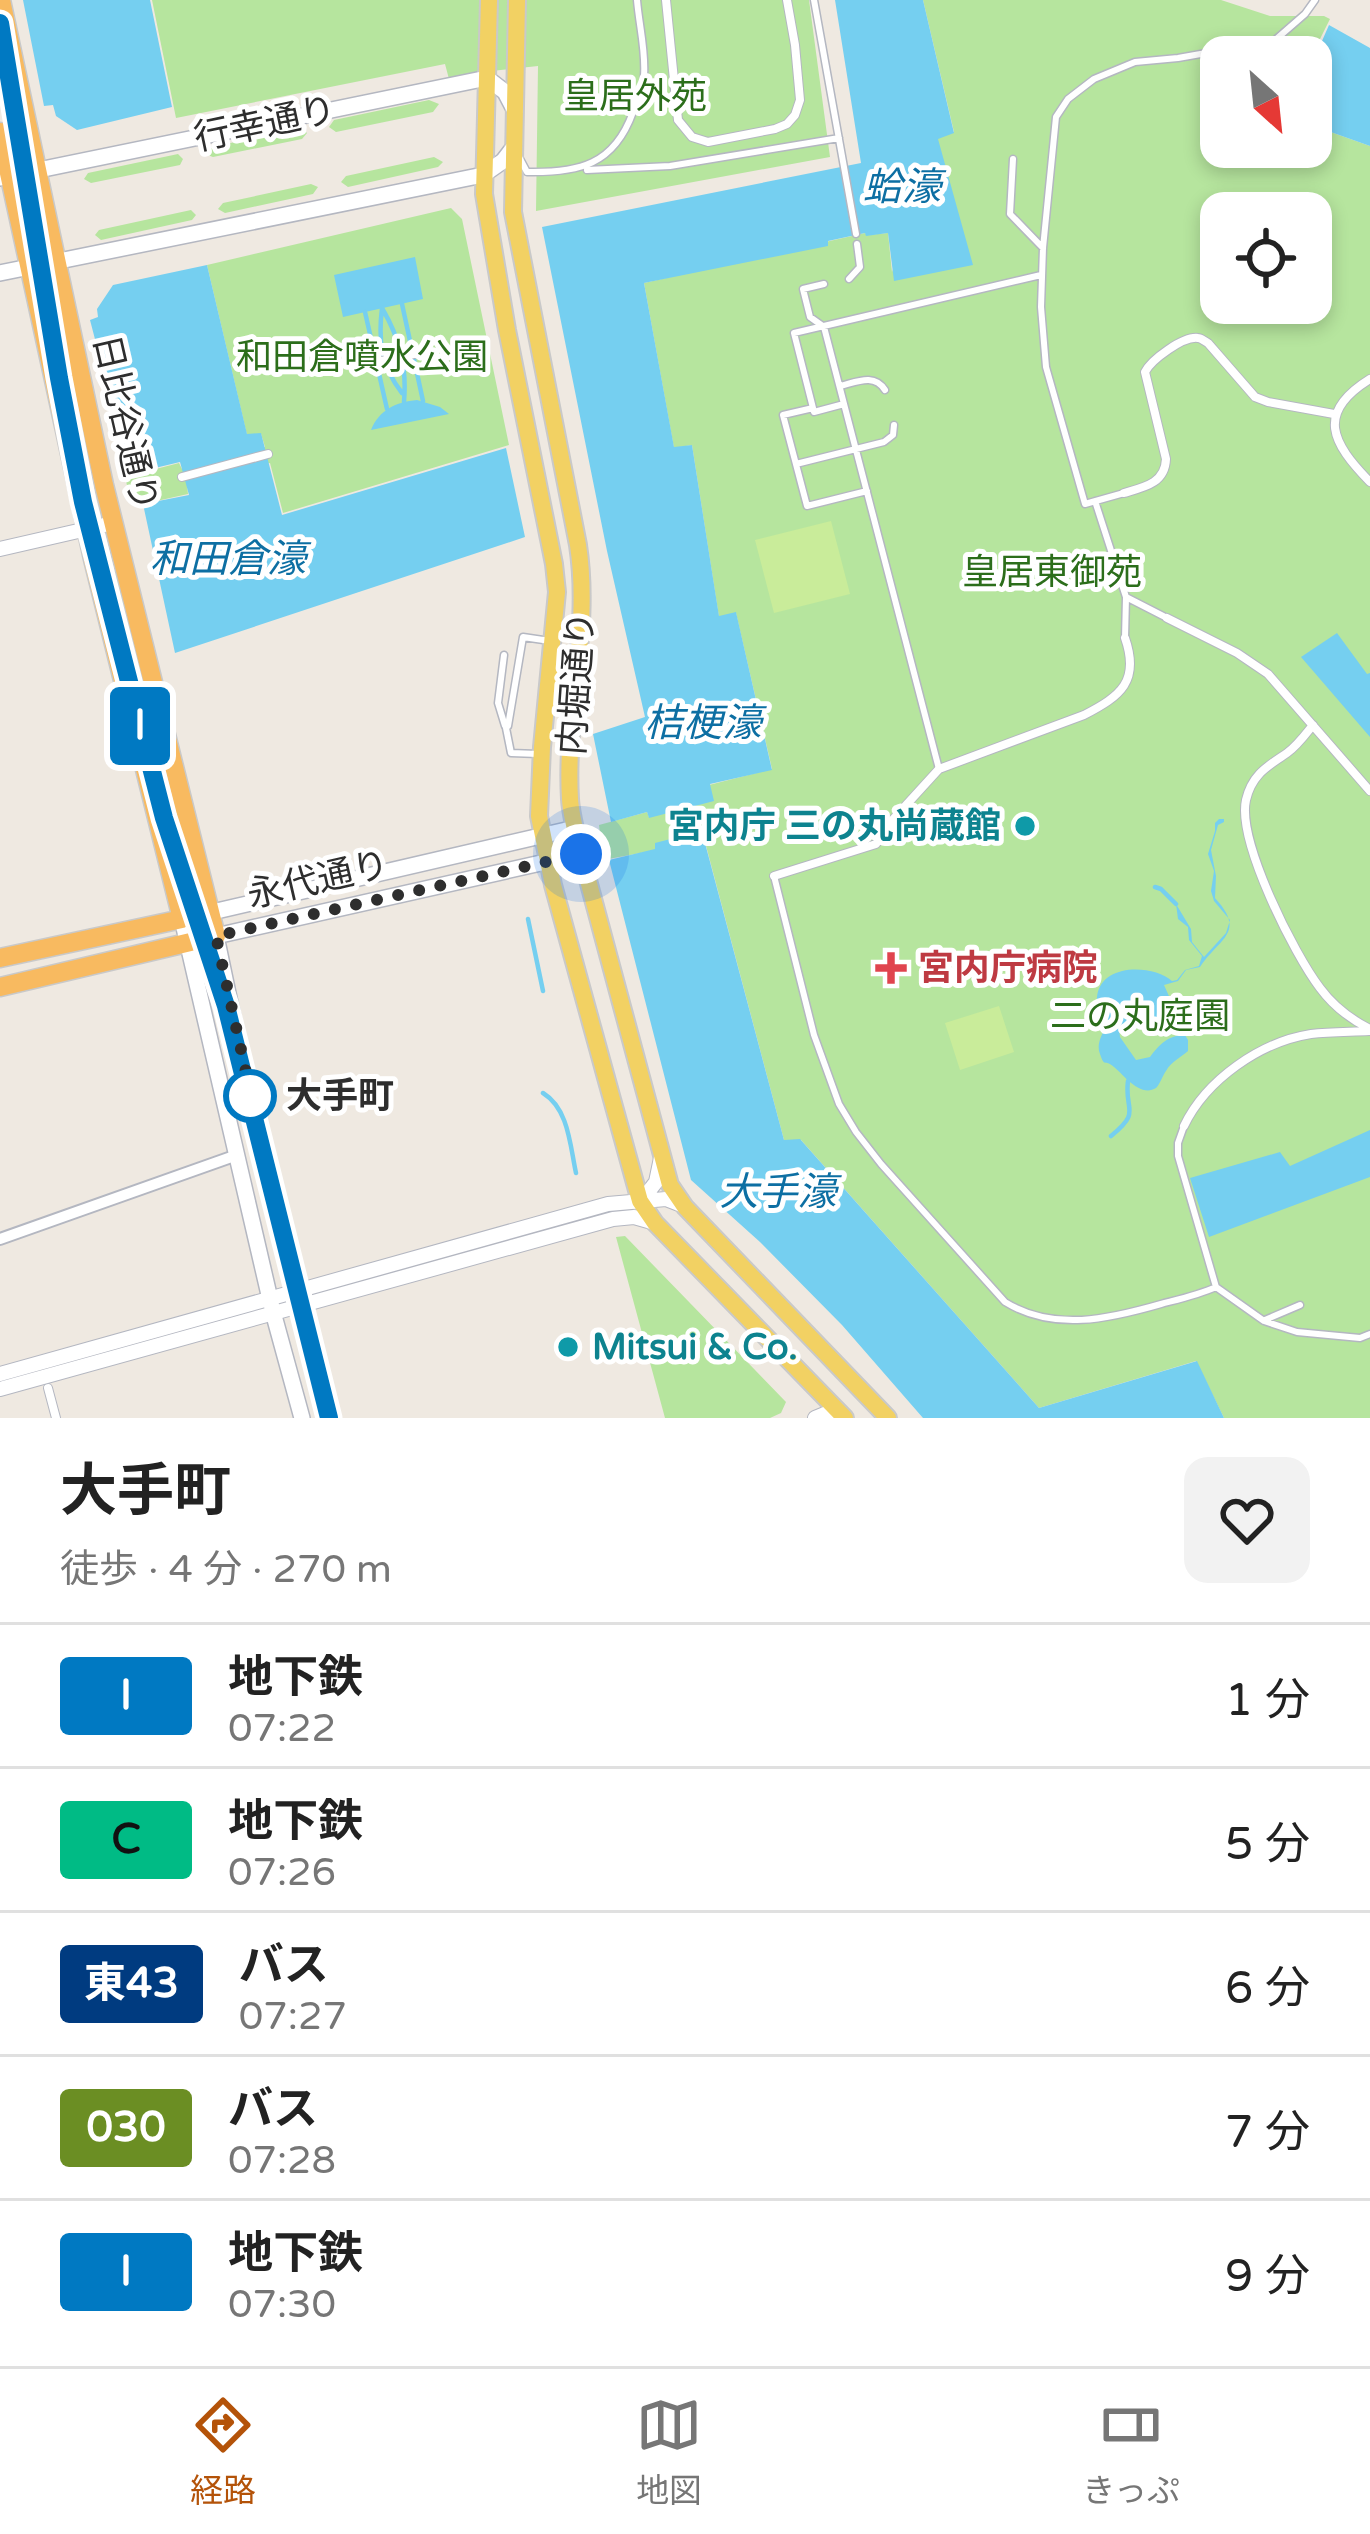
<!DOCTYPE html>
<html lang="ja">
<meta charset="utf-8">
<style>
:root{--surface:#fff;--page:#f2f2f2;--text:#222;--muted:#767676;--line:#e0e0e0;--accent:#b45309}
body{margin:0;font-family:"Varela Round","Noto Sans JP",sans-serif;background:var(--page);color:var(--text);height:100vh;display:flex;flex-direction:column;font-size:45px;white-space:nowrap}
*{box-sizing:border-box;margin:0}
p{font-size:39px;color:var(--muted)}
.icon{flex:none;width:66px;height:66px;fill:none;stroke:currentColor;stroke-width:2;stroke-linecap:round;stroke-linejoin:round}
.map{position:relative;height:1418px;overflow:hidden}
.drawer{display:flex;flex-direction:column;background:var(--surface);flex:1}
.drawer>*{flex:none}
.badge{padding:0 24px;border-radius:9px;font-size:42px;line-height:78px}
.needle{width:78px;rotate:153deg}
.tools{position:absolute;left:1200px;top:36px;display:grid;gap:24px}
.tools a{display:grid;place-items:center;width:132px;height:132px;border-radius:24px;background:var(--surface);box-shadow:0 6px 18px #0003;font-size:60px}
.you{position:absolute;width:60px;height:60px;margin:-30px;border:9px solid #fff;border-radius:50%;background:#1a73e8;box-shadow:0 0 0 18px #1a73e833}
.map>.badge{position:absolute;translate:-50% -50%;box-shadow:0 0 0 6px #fff}
.round{display:grid;place-items:center;flex:none;width:126px;height:126px;border-radius:24px;background:var(--page)}
.headline{display:flex;align-items:center;justify-content:space-between;height:204px;padding:0 60px}
h1{font-size:57px;font-weight:700;line-height:90px}
ul{padding:0;list-style:none}
li{display:flex;align-items:center;gap:36px;height:144px;padding:0 60px;border-top:3px solid var(--line)}
li div{flex:1}
li b{display:block;font-size:45px}
li em{font-style:normal}
li .badge{min-width:132px;font-weight:700;text-align:center}
.tab-bar{display:flex;justify-content:space-around;align-items:center;height:168px;border-top:3px solid var(--line);background:var(--surface);font-size:33px;color:var(--muted)}
.tab-bar a{display:grid;justify-items:center;gap:6px}
.tab-bar .on{color:var(--accent)}
.map>svg:first-child{display:block}
</style>
<div class="map">
<svg width="1370" height="1418" viewBox="0 0 1370 1418">
<rect width="100%" height="100%" fill="#efe9e1"/>
<path fill="#b6e59e" fill-rule="evenodd" d="M 152,0 L 809,0 L 830,157 L 536,211 L 538,66 L 473,73 L 449,79 L 445,64 L 176,118 Z
M 923,0 L 1221,0 L 1270,16 L 1324,16 L 1330,19 L 1311,57 L 1221,57 L 1221,147 L 1311,147 L 1311,125 L 1370,146 L 1370,1418 L 1224,1418 L 1196,1361 L 1039,1408 L 801,1140 L 784,1140 L 705,842 L 716,839 L 603,860 L 599,825 L 647,812 L 649,817 L 713,800 L 709,785 L 772,769 L 736,613 L 719,617 L 692,445 L 674,448 L 644,283 L 865,233 L 867,235 L 888,233 L 892,272 L 937,138 L 954,132 ZM 1221,213 L 1311,213 L 1311,303 L 1221,303 Z
M 429,100 L 439,104 L 433,112 L 336,132 L 329,127 L 334,120 Z
M 301,128 L 307,133 L 302,139 L 213,157 L 205,154 L 212,147 Z
M 178,154 L 183,159 L 180,165 L 91,183 L 84,179 L 88,173 Z
M 434,157 L 443,162 L 438,167 L 348,187 L 341,182 L 346,176 Z
M 311,184 L 318,187 L 313,194 L 225,213 L 218,209 L 223,203 Z
M 451,208 L 462,219 L 509,445 L 283,513 L 270,463 L 187,485 L 188,494 L 143,504 L 141,500 L 131,502 L 125,477 L 179,463 L 182,469 L 265,447 L 261,434 L 247,435 L 207,265 Z
M 191,210 L 196,215 L 192,220 L 101,240 L 95,235 L 99,230 Z
M 110,561 L 117,577 L 153,720 L 157,751 L 153,752 L 106,562 Z
M 625,1236 L 786,1402 L 781,1413 L 770,1418 L 665,1418 L 616,1237 Z"/>
<path fill="#c9ec9a" d="M 831,521 L 850,594 L 774,613 L 755,540 Z
M 999,1006 L 1014,1052 L 960,1070 L 945,1023 Z"/>
<path fill="#75cff0" d="M 23,0 L 150,0 L 172,107 L 77,130 L 56,116 L 53,105 L 44,106 Z
M 835,0 L 923,0 L 954,133 L 938,139 L 973,265 L 894,281 L 888,233 L 866,236 L 865,233 L 828,241 L 828,246 L 644,283 L 674,447 L 692,445 L 719,616 L 736,612 L 772,770 L 710,784 L 714,801 L 649,818 L 647,812 L 611,822 L 593,734 L 645,717 L 607,551 L 542,227 L 861,163 Z
M 1329,25 L 1370,48 L 1370,146 L 1311,125 L 1311,66 Z
M 415,257 L 423,299 L 343,317 L 334,275 Z
M 207,265 L 247,434 L 261,433 L 282,515 L 506,448 L 525,537 L 175,653 L 143,504 L 189,495 L 180,462 L 130,474 L 90,320 L 98,317 L 97,309 L 113,285 Z
M 417,400 L 440,407 L 449,414 L 371,430 C 379,410 396,402 417,400 Z
M 1337,633 L 1367,674 L 1370,673 L 1370,737 L 1301,657 Z
M 1219,819 L 1224,819 L 1224,822 L 1218,825 L 1211,850 L 1216,876 L 1215,898 C 1247,933 1219,938 1200,967 L 1186,970 L 1178,981 L 1164,985 L 1177,1014 L 1176,1020 L 1158,1027 L 1145,1021 L 1130,1019 L 1119,1029 L 1120,1037 L 1136,1060 L 1150,1057 C 1159,1045 1168,1035 1185,1035 L 1188,1040 L 1188,1051 C 1180,1058 1171,1062 1166,1071 C 1164,1073 1159,1086 1156,1088 C 1140,1098 1123,1074 1114,1067 C 1104,1058 1105,1069 1100,1054 C 1096,1044 1102,1035 1106,1026 C 1102,1017 1096,1007 1097,997 C 1101,962 1154,965 1172,981 L 1177,980 L 1185,970 L 1199,966 L 1202,956 L 1189,940 L 1188,927 L 1178,919 L 1176,904 L 1191,929 L 1192,942 L 1204,957 L 1226,933 L 1230,920 L 1214,901 L 1211,891 L 1214,871 L 1208,854 L 1215,831 L 1215,823 Z
M 713,828 L 716,839 L 705,843 L 784,1140 L 800,1139 L 1039,1408 L 1197,1361 L 1224,1418 L 923,1418 L 842,1325 L 760,1242 L 691,1180 L 609,860 L 655,849 L 655,843 Z
M 1370,1130 L 1370,1177 L 1209,1237 L 1190,1178 L 1280,1152 L 1290,1166 Z"/>
<g fill="none" stroke-linecap="round" stroke-linejoin="round">
<path stroke="#75cff0" stroke-width="4.5" d="M 402,304 L 423,401
M 382,308 C 400,339 407,366 404,402
M 382,308 C 378,341 381,366 402,393
M 365,312 L 387,409
M 1155,887 L 1161,889 L 1176,904
M 528,919 L 543,991
M 543,1093 C 569,1109 570,1146 576,1173
M 1111,1136 C 1142,1111 1124,1111 1128,1081"/>
<g stroke="#b4b7c1" stroke-width="9">
<path id="service" d="M 814,0 L 856,234
M 519,157 L 527,172 C 579,173 614,165 633,112 C 638,100 644,89 644,76 C 646,51 639,25 637,0
M 1013,159 L 1010,214 L 1043,248
M 587,170 L 670,166 L 839,138
M 849,279 L 860,267 L 857,244
M 824,284 L 803,289 L 810,317 L 824,327 L 939,769
M 840,386 C 857,382 874,373 885,390
M 844,404 L 814,412 L 794,333 L 1041,275
M 813,408 L 783,415 L 807,506 L 867,491
M 796,464 L 884,442 L 893,435 L 894,425
M 1124,493 L 1085,504 L 1046,367 L 1041,307 L 1043,248 L 1056,117 L 1068,99 L 1094,79 L 1135,62 L 1178,58 L 1274,41 L 1305,14 L 1315,0
M 1095,501 L 1126,597 L 1167,618
M 1125,638 L 1126,597
M 504,655 L 498,703 L 505,726 L 508,726 L 523,637 L 550,641
M 506,728 L 511,753 L 538,754
M 774,876 L 814,1035 L 839,1104 L 856,1132 L 881,1164 L 1005,1302 C 1054,1332 1109,1319 1161,1304 C 1180,1299 1198,1295 1216,1287
M 1184,1126 L 1178,1143 L 1178,1156 L 1216,1287 L 1264,1321 L 1297,1332 L 1360,1338 L 1370,1334
M 1265,1320 L 1300,1305"/>
</g>
<g stroke="#b4b7c1" stroke-width="10">
<path id="pedestrian" d="M 666,0 L 678,120 L 692,137 L 708,142 L 775,129 L 787,124 L 795,115 L 800,100 L 795,45 L 787,0
M 373,363 L 418,353
M 1370,379 C 1315,413 1332,443 1370,482
M 182,477 L 268,454
M 1124,493 C 1145,487 1165,483 1166,459 L 1145,372 C 1151,360 1183,336 1198,338 C 1201,338 1204,341 1208,343 L 1255,397 L 1268,402 L 1334,414
M 1167,618 L 1237,653 L 1268,674 L 1370,791
M 1313,725 C 1305,735 1297,746 1287,753 C 1268,766 1252,774 1246,800 C 1237,841 1294,954 1320,988 C 1334,1007 1350,1019 1370,1029
M 774,876 L 876,844 L 887,826 L 939,769 L 1084,715 C 1121,696 1140,681 1125,638
M 1184,1126 C 1206,1080 1260,1042 1311,1034 C 1330,1032 1350,1032 1369,1031
M 48,1388 L 56,1418"/>
</g>
<g stroke="#b4b7c1" stroke-width="14">
<path id="minor" d="M 0,1239 L 237,1155"/>
</g>
<g stroke="#b4b7c1" stroke-width="16">
<path id="tertiary" d="M 0,549 L 113,523
M 642,1200 L 656,1182 L 661,1158
M 0,1374 L 608,1204 L 666,1199 L 684,1206
M 0,1389 L 613,1219 L 634,1217 L 655,1223
M 815,1418 L 837,1409"/>
</g>
<g stroke="#b4b7c1" stroke-width="18">
<path id="secondary" d="M 0,178 L 487,78 L 505,92 L 515,111
M 0,273 L 483,175 L 503,161 L 513,148
M 302,1418 L 273,1312 L 182,919 L 575,828
M 331,1418 L 269,1189 L 216,936 L 581,854"/>
</g>
<g stroke="#c9c9c9" stroke-width="20">
<path id="primary" d="M 489,0 L 484,194 L 507,330 L 554,564 L 557,592 L 542,747 L 539,816 L 553,885 L 640,1201 L 655,1223 L 845,1418
M 517,0 L 513,212 L 578,545 C 591,630 565,713 570,799 C 571,817 577,836 581,854 L 670,1185 L 685,1207 L 888,1418"/>
</g>
<g stroke="#c9c9c9" stroke-width="21">
<path id="trunk" d="M 0,132 L 93,559 L 182,919 L 0,958
M 0,987 L 216,936 L 104,485 L 1,0"/>
</g>
<use href="#service" stroke="#fff" stroke-width="6"/>
<use href="#pedestrian" stroke="#fff" stroke-width="8"/>
<use href="#minor" stroke="#fff" stroke-width="10"/>
<use href="#tertiary" stroke="#fff" stroke-width="14"/>
<use href="#secondary" stroke="#fff" stroke-width="15"/>
<use href="#primary" stroke="#f2d163" stroke-width="16"/>
<use href="#trunk" stroke="#f8ba60" stroke-width="18"/>
</g>
<g fill="none" stroke-linecap="round" stroke-linejoin="round">
<g stroke="#fff" stroke-width="27">
<path id="line" d="M 0,23 L 59,378 L 83,502 L 164,818 L 226,1006 L 329,1418"/>
</g>
<use href="#line" stroke="#0079c2" stroke-width="18"/>
<path stroke="#2e2e2e" stroke-width="12" stroke-dasharray="0 21.6" d="M 250,1096 L 253,1104 L 216,936 L 581,854"/>
</g>
<g fill="#0f9aa8" stroke="#fff" stroke-width="4.5">
<circle cx="1025" cy="826" r="12"/>
<circle cx="568" cy="1347" r="12"/>
</g>
<path fill="#e0444e" stroke="#fff" stroke-width="4.5" d="M885 950h12v12h12v12h-12v12h-12v-12h-12v-12h12z"/>
<circle fill="#fff" stroke="#0079c2" stroke-width="6" cx="250" cy="1096" r="24"/>
<g text-anchor="middle" dominant-baseline="central" stroke-width="10" stroke-linejoin="round" paint-order="stroke">
<g font-size="36" fill="#2c6e1b" stroke="#fff">
<text x="635" y="96">皇居外苑</text>
<text x="362" y="357">和田倉噴水公園</text>
<text x="1052" y="572">皇居東御苑</text>
<text x="1140" y="1016">二の丸庭園</text>
</g>
<g font-size="36" fill="#2e2e2e" stroke="#fff">
<text transform="translate(265 124) rotate(-12)">行幸通り</text>
<text transform="translate(125 423) rotate(77)">日比谷通り</text>
<text transform="translate(577 683) rotate(-86)">内堀通り</text>
<text transform="translate(318 880) rotate(-13)">永代通り</text>
</g>
<g font-size="36" font-weight="bold" fill="#0d838f" stroke="#fff" text-anchor="end">
<text x="1001" y="826">宮内庁 三の丸尚蔵館</text>
<text x="592" y="1347" text-anchor="start">Mitsui &amp; Co.</text>
</g>
<g font-size="36" font-weight="bold" fill="#be3a42" stroke="#fff" text-anchor="start">
<text x="918" y="968">宮内庁病院</text>
</g>
<g font-size="36" font-weight="bold" fill="#2e2e2e" stroke="#fff" text-anchor="start">
<text x="286" y="1096">大手町</text>
</g>
<g font-size="39" font-style="italic" fill="#0d6fa3" stroke="#fff">
<text x="902" y="187">蛤濠</text>
<text x="228" y="559">和田倉濠</text>
<text x="703" y="723">桔梗濠</text>
<text x="778" y="1192">大手濠</text>
</g>
</g>
</svg>
<div class="tools">
<a><svg class="needle" viewBox="-14 -14 28 28"><path d="M0-13l5 13h-10z" fill="#e53935"/><path d="M0 13l5-13h-10z" fill="#767676"/></svg></a>
<a><svg class="icon" aria-label="locate" viewBox="0 0 24 24"><circle cx="12" cy="12" r="6"/><path d="M12 2v4M12 18v4M2 12h4M18 12h4"/></svg></a>
</div>
<div class="you" style="left:581px;top:854px"></div>
<b class="badge" style="left:140px;top:726px;background:#0079c2;color:#fff">I</b>
</div>
<section class="drawer">
<div class="headline"><div><h1>大手町</h1><p>徒歩 · 4 分 · 270 m</p></div><a class="round"><svg class="icon" aria-label="heart" viewBox="0 0 24 24"><path d="M12 20l-8-8c-3-5 5-10 8-4 3-6 11-1 8 4z"/></svg></a></div>
<ul>
<li><span class="badge" style="background:#0079c2;color:#fff">I</span><div><b>地下鉄</b><p>07:22</p></div><em>1 分</em></li>
<li><span class="badge" style="background:#00bb85;color:#111">C</span><div><b>地下鉄</b><p>07:26</p></div><em>5 分</em></li>
<li><span class="badge" style="background:#003b80;color:#fff">東43</span><div><b>バス</b><p>07:27</p></div><em>6 分</em></li>
<li><span class="badge" style="background:#6b8e23;color:#fff">030</span><div><b>バス</b><p>07:28</p></div><em>7 分</em></li>
<li><span class="badge" style="background:#0079c2;color:#fff">I</span><div><b>地下鉄</b><p>07:30</p></div><em>9 分</em></li>
</ul>
</section>
<nav class="tab-bar">
<a class="on"><svg class="icon" aria-label="directions" viewBox="0 0 24 24"><path d="M12 3l9 9-9 9-9-9zM9 14v-3h6M13 9l2 2-2 2"/></svg>経路</a>
<a><svg class="icon" aria-label="map" viewBox="0 0 24 24"><path d="M3 6l6-2 6 2 6-2v14l-6 2-6-2-6 2zM9 4v14M15 6v14"/></svg>地図</a>
<a><svg class="icon" aria-label="tickets" viewBox="0 0 24 24"><path d="M3 7h18v10H3zM15 7v10"/></svg>きっぷ</a>
</nav>
